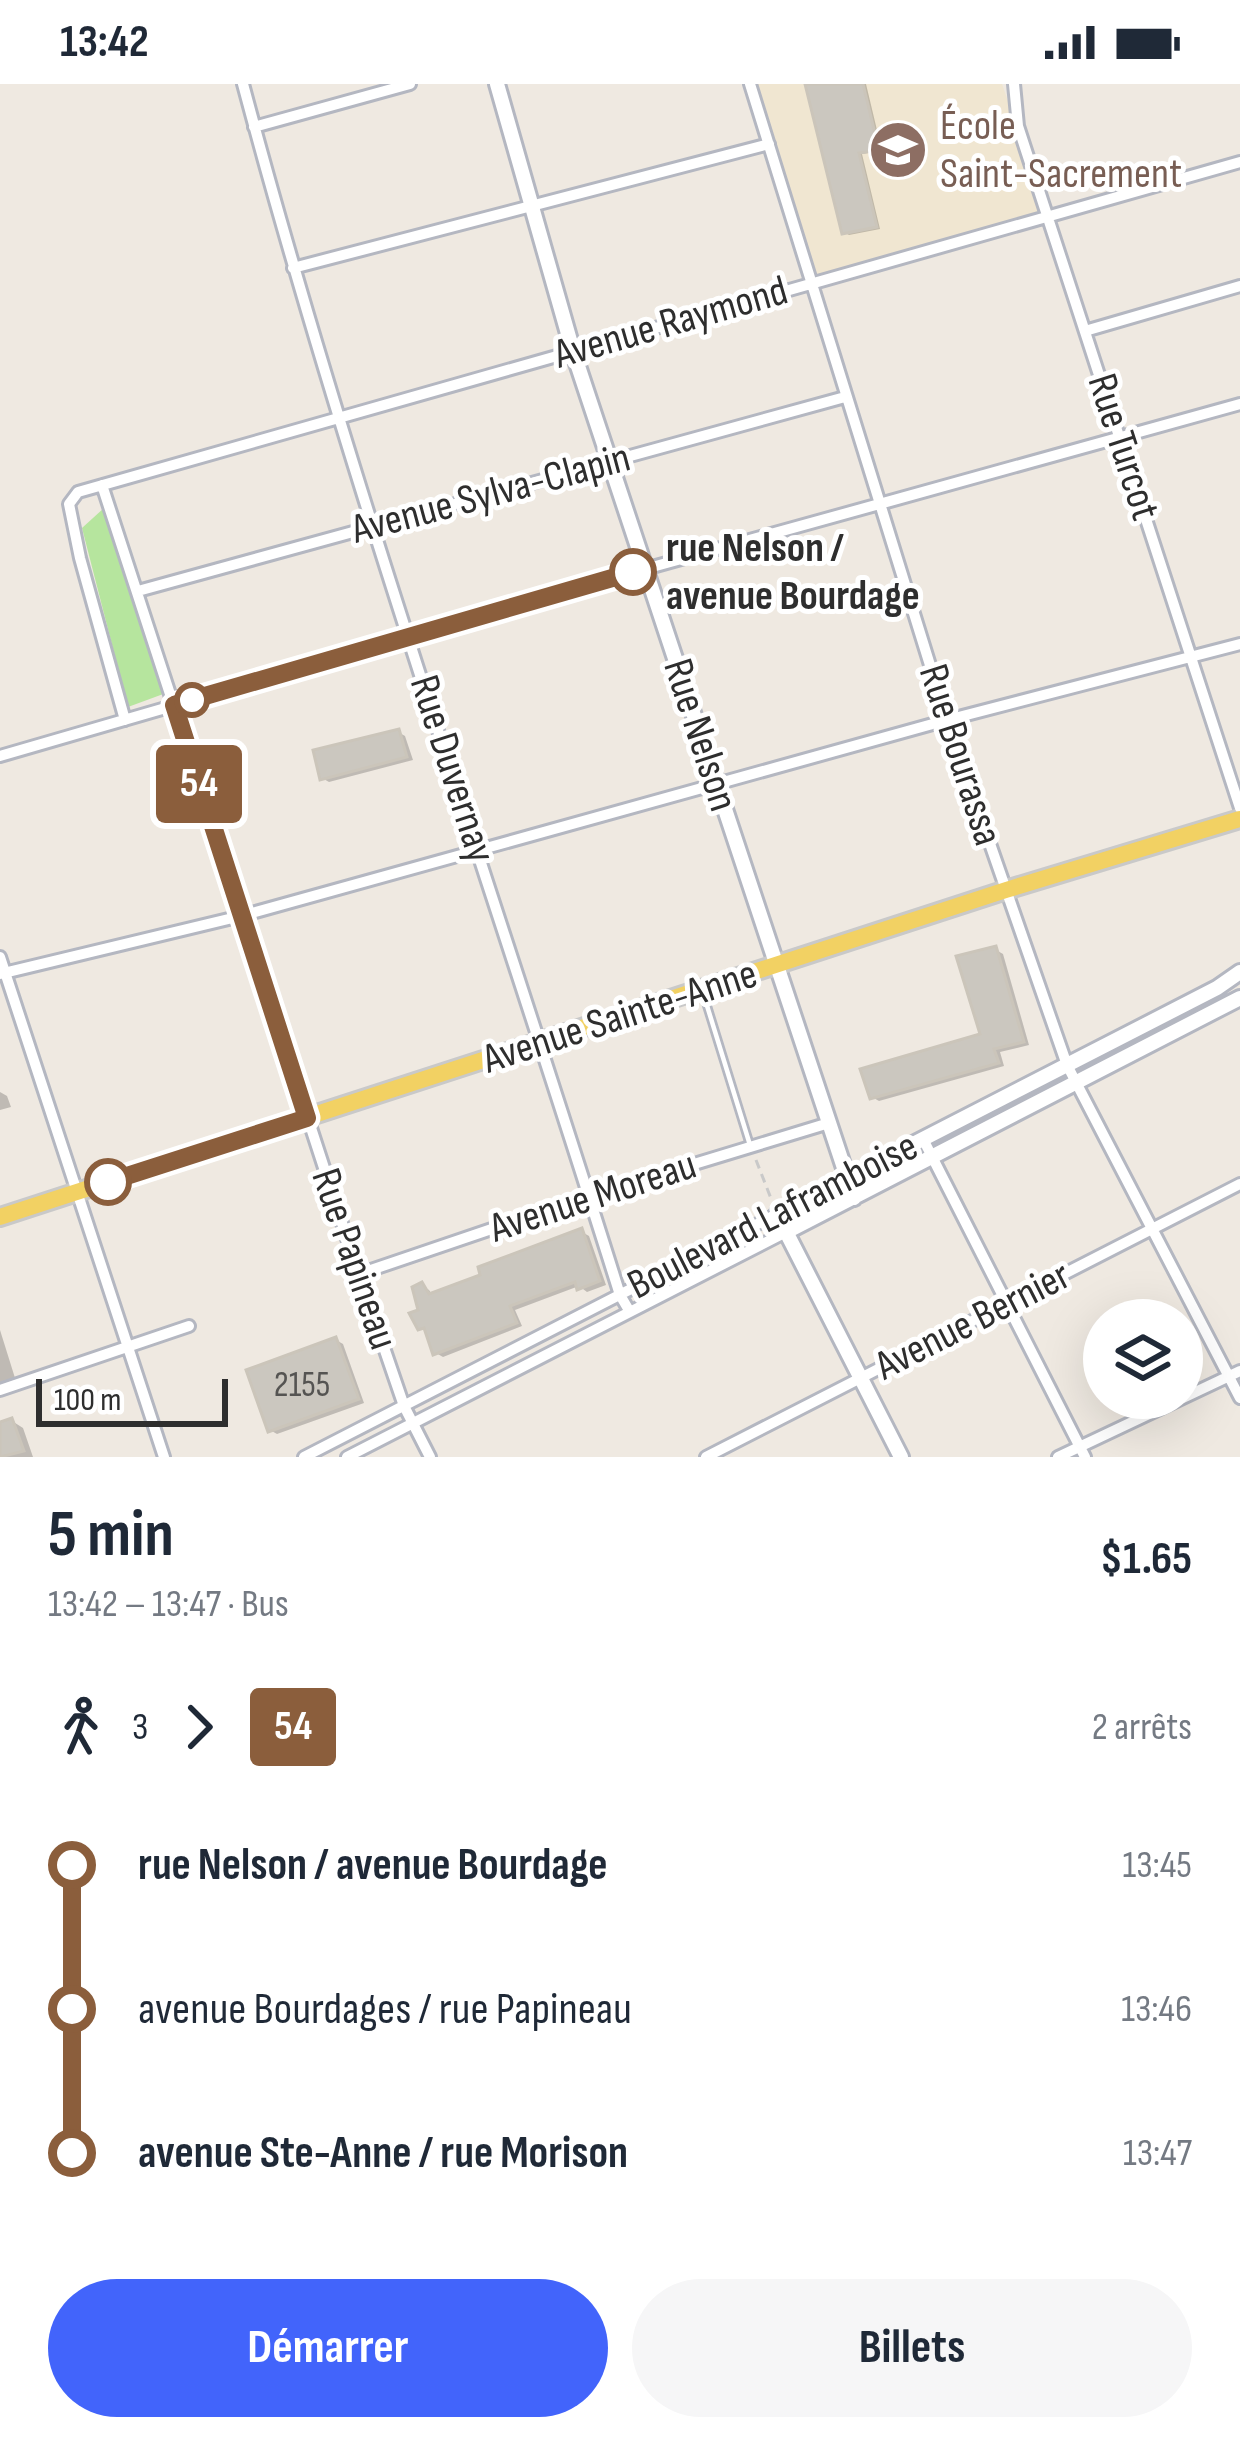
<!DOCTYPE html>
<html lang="fr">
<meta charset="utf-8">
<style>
:root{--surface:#fff;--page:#f6f6f7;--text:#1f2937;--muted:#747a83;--accent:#4264fb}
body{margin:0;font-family:"Sofia Sans Condensed",sans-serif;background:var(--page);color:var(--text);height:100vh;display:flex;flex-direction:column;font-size:45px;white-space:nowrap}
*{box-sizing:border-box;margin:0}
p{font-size:39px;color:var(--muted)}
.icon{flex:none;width:66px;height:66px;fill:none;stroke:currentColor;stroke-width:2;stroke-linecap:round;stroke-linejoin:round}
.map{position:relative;height:1373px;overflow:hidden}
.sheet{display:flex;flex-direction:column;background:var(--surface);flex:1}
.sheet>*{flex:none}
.badge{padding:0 24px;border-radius:9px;font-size:42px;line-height:78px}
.controls{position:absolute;left:1083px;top:1215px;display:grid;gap:24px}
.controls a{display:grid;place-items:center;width:120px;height:120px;border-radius:50%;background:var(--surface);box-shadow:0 12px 48px #0002;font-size:60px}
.scale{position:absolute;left:36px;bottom:30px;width:192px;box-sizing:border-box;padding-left:12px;border:6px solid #2e2e2e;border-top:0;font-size:33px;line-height:42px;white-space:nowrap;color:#2e2e2e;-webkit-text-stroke:9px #fff;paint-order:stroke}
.map>.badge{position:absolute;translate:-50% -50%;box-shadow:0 0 0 6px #fff}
.legs{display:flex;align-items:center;gap:18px;height:132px;padding:0 48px;font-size:39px}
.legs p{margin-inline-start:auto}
.summary{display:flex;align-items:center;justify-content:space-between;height:204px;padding:0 48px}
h1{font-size:66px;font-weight:700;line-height:90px}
.button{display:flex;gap:24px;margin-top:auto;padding:24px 48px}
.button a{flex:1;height:138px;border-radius:72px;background:var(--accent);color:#fff;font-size:48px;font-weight:700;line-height:138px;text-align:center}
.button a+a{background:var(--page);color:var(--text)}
ul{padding:0 48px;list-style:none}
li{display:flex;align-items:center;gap:42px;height:144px;font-size:45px}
li i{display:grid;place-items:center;width:18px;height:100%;margin:0 15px;background:currentColor}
li i::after{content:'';width:30px;height:30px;margin:-15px;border:9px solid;border-radius:50%;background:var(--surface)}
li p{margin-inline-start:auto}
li:first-child i{background:linear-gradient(#0000 50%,currentColor 0)}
li:last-child i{background:linear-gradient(currentColor 50%,#0000 0)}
.status{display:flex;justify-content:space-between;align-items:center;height:84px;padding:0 60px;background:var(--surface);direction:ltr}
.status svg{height:33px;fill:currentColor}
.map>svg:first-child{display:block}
</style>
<div class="status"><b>13:42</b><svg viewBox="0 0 49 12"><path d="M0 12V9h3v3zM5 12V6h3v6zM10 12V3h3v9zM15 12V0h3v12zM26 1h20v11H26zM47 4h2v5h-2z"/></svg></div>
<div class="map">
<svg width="1240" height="1373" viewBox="0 0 1240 1373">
<rect width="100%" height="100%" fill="#efe9e1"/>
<path fill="#f0e6d1" d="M 750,0 L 1002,0 L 1048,132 L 811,199 Z"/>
<path fill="#b6e59e" d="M 104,424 L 166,609 L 128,623 L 82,444 Z"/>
<path fill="#0003" d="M 808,0 L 866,0 L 882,67 L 862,70 L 880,145 L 849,151 L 844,148 Z
M 398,648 L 405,652 L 413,676 L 329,698 L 322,694 Z
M 996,866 L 1003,870 L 1029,961 L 1000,968 L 1004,982 L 879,1017 L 872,1013 L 984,952 Z
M 0,1008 L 7,1012 L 11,1023 L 0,1026 Z
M 582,1148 L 589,1152 L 606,1201 L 587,1208 L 579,1202 L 515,1226 L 522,1242 L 443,1273 L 436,1269 L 429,1249 L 420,1244 L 422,1202 L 429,1206 L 433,1212 Z
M 0,1246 L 15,1294 L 0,1299 Z
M 336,1256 L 343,1260 L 364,1319 L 277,1350 L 270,1346 Z
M 12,1337 L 23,1344 L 33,1373 L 0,1373 L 0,1341 Z"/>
<path fill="#cbc7bf" stroke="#cbc5ba" stroke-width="3" d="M 805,0 L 863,0 L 879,66 L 859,69 L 877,143 L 842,150 Z
M 399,645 L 407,673 L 320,696 L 313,666 Z
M 996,862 L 1024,958 L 994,965 L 999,979 L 870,1015 L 860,985 L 980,950 L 956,872 Z
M 582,1144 L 600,1197 L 577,1206 L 575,1198 L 510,1222 L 517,1239 L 433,1271 L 424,1244 L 418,1246 L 409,1229 L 418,1226 L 412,1203 L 422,1198 L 429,1210 L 480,1191 L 478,1183 Z
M 336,1253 L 359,1315 L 268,1348 L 246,1286 Z
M 12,1334 L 24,1367 L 0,1373 L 0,1338 Z"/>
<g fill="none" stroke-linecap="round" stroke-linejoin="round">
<g stroke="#b4b7c1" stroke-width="10">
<path id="lane" d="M 704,912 L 750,1061"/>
</g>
<g stroke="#b4b7c1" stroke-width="16">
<path id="street" d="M 243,0 C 352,408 494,807 620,1211 L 630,1228
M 750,0 L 947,636 L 1067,981 L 1240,1314
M 1014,0 L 1018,42 L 1240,724
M 254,43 L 410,0
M 293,184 L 769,60
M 1085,247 L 1240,202
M 102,401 L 353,1173 L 404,1322 L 430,1373
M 138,507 L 845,313
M 125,636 L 80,474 L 69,420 L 78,408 L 1240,78
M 0,672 L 645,485 L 1240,320
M 0,873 L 164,1373
M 0,890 L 241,832 L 947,636 L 1240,560
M 923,1055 L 1085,1373
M 359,1190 L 589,1112 L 829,1039
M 0,1306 L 189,1242
M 304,1373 L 777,1130
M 347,1373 L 786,1148
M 706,1373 L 1240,1100
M 1058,1373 L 1240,1287"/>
</g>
<g stroke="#b4b7c1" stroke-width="20">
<path id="secondary" d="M 497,0 L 573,267 L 854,1114
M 786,1148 L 1240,914
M 901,1373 L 777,1130 L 1217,904 L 1240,888"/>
</g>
<g stroke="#c9c9c9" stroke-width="22">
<path id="primary" d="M 0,1133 L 1006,806 L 1240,735"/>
</g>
<path stroke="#c9c9c9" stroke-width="3" stroke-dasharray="9 6" stroke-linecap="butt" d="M 756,1076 L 772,1117"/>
<use href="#lane" stroke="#fff" stroke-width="4.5"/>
<use href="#street" stroke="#fff" stroke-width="10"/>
<use href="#secondary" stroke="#fff" stroke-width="14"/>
<use href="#primary" stroke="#f2d163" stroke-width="16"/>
</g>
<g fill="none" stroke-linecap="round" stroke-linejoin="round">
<g stroke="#fff" stroke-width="27">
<path id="line-1" d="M 108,1098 L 307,1034 L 174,621 L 633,488"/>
</g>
<use href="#line-1" stroke="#8b5e3c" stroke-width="18"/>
</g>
<defs>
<g id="school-disc" transform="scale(3)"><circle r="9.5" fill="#8d6e63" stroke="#fff"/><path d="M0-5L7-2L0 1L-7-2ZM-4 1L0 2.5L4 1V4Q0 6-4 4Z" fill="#fff"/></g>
</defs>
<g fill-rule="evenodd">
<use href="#school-disc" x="898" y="66"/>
</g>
<g fill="#fff" stroke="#8b5e3c" stroke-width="6">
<circle cx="633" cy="488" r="21"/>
<circle cx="192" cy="616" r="15"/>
<circle cx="108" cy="1098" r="21"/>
</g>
<g text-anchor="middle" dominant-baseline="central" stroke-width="10" stroke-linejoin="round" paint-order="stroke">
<g font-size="36" fill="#555452">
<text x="302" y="1301">2155</text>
</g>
<g font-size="42" fill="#785e54" stroke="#fff" text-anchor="start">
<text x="940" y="42">École<tspan x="940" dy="48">Saint-Sacrement</tspan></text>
</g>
<g font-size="42" fill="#2e2e2e" stroke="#fff">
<text transform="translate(671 239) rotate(-16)">Avenue Raymond</text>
<text transform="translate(1123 363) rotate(72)">Rue Turcot</text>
<text transform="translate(491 410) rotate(-15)">Avenue Sylva-Clapin</text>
<text transform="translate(700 651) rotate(72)">Rue Nelson</text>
<text transform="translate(960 671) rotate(72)">Rue Bourassa</text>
<text transform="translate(452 685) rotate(72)">Rue Duvernay</text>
<text transform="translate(620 933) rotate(-18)">Avenue Sainte-Anne</text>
<text transform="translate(593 1113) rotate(-18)">Avenue Moreau</text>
<text transform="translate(773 1132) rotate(-27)">Boulevard Laframboise</text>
<text transform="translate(354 1175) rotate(71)">Rue Papineau</text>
<text transform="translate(973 1237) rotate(-27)">Avenue Bernier</text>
</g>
<g font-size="42" font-weight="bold" fill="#2e2e2e" stroke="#fff" text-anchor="start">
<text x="666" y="464">rue Nelson /<tspan x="666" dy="48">avenue Bourdage</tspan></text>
</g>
</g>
</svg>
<div class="controls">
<a><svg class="icon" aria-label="layers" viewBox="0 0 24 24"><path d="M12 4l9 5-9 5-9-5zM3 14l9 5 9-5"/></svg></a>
</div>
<div class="scale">100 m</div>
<b class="badge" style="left:199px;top:700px;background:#8b5e3c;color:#fff">54</b>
</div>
<section class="sheet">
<div class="summary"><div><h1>5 min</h1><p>13:42 – 13:47 · Bus</p></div><b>$1.65</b></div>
<div class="legs"><svg class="icon" aria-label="walk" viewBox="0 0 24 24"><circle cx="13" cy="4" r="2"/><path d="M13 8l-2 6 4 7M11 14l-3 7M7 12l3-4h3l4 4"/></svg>3<svg class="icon" aria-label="forward" viewBox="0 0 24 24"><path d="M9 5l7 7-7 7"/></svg><b class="badge" style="background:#8b5e3c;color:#fff">54</b><p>2 arrêts</p></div>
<ul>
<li><i style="color:#8b5e3c"></i><b>rue Nelson / avenue Bourdage</b><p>13:45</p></li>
<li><i style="color:#8b5e3c"></i><span>avenue Bourdages / rue Papineau</span><p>13:46</p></li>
<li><i style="color:#8b5e3c"></i><b>avenue Ste-Anne / rue Morison</b><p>13:47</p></li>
</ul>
<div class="button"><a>Démarrer</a><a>Billets</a></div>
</section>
